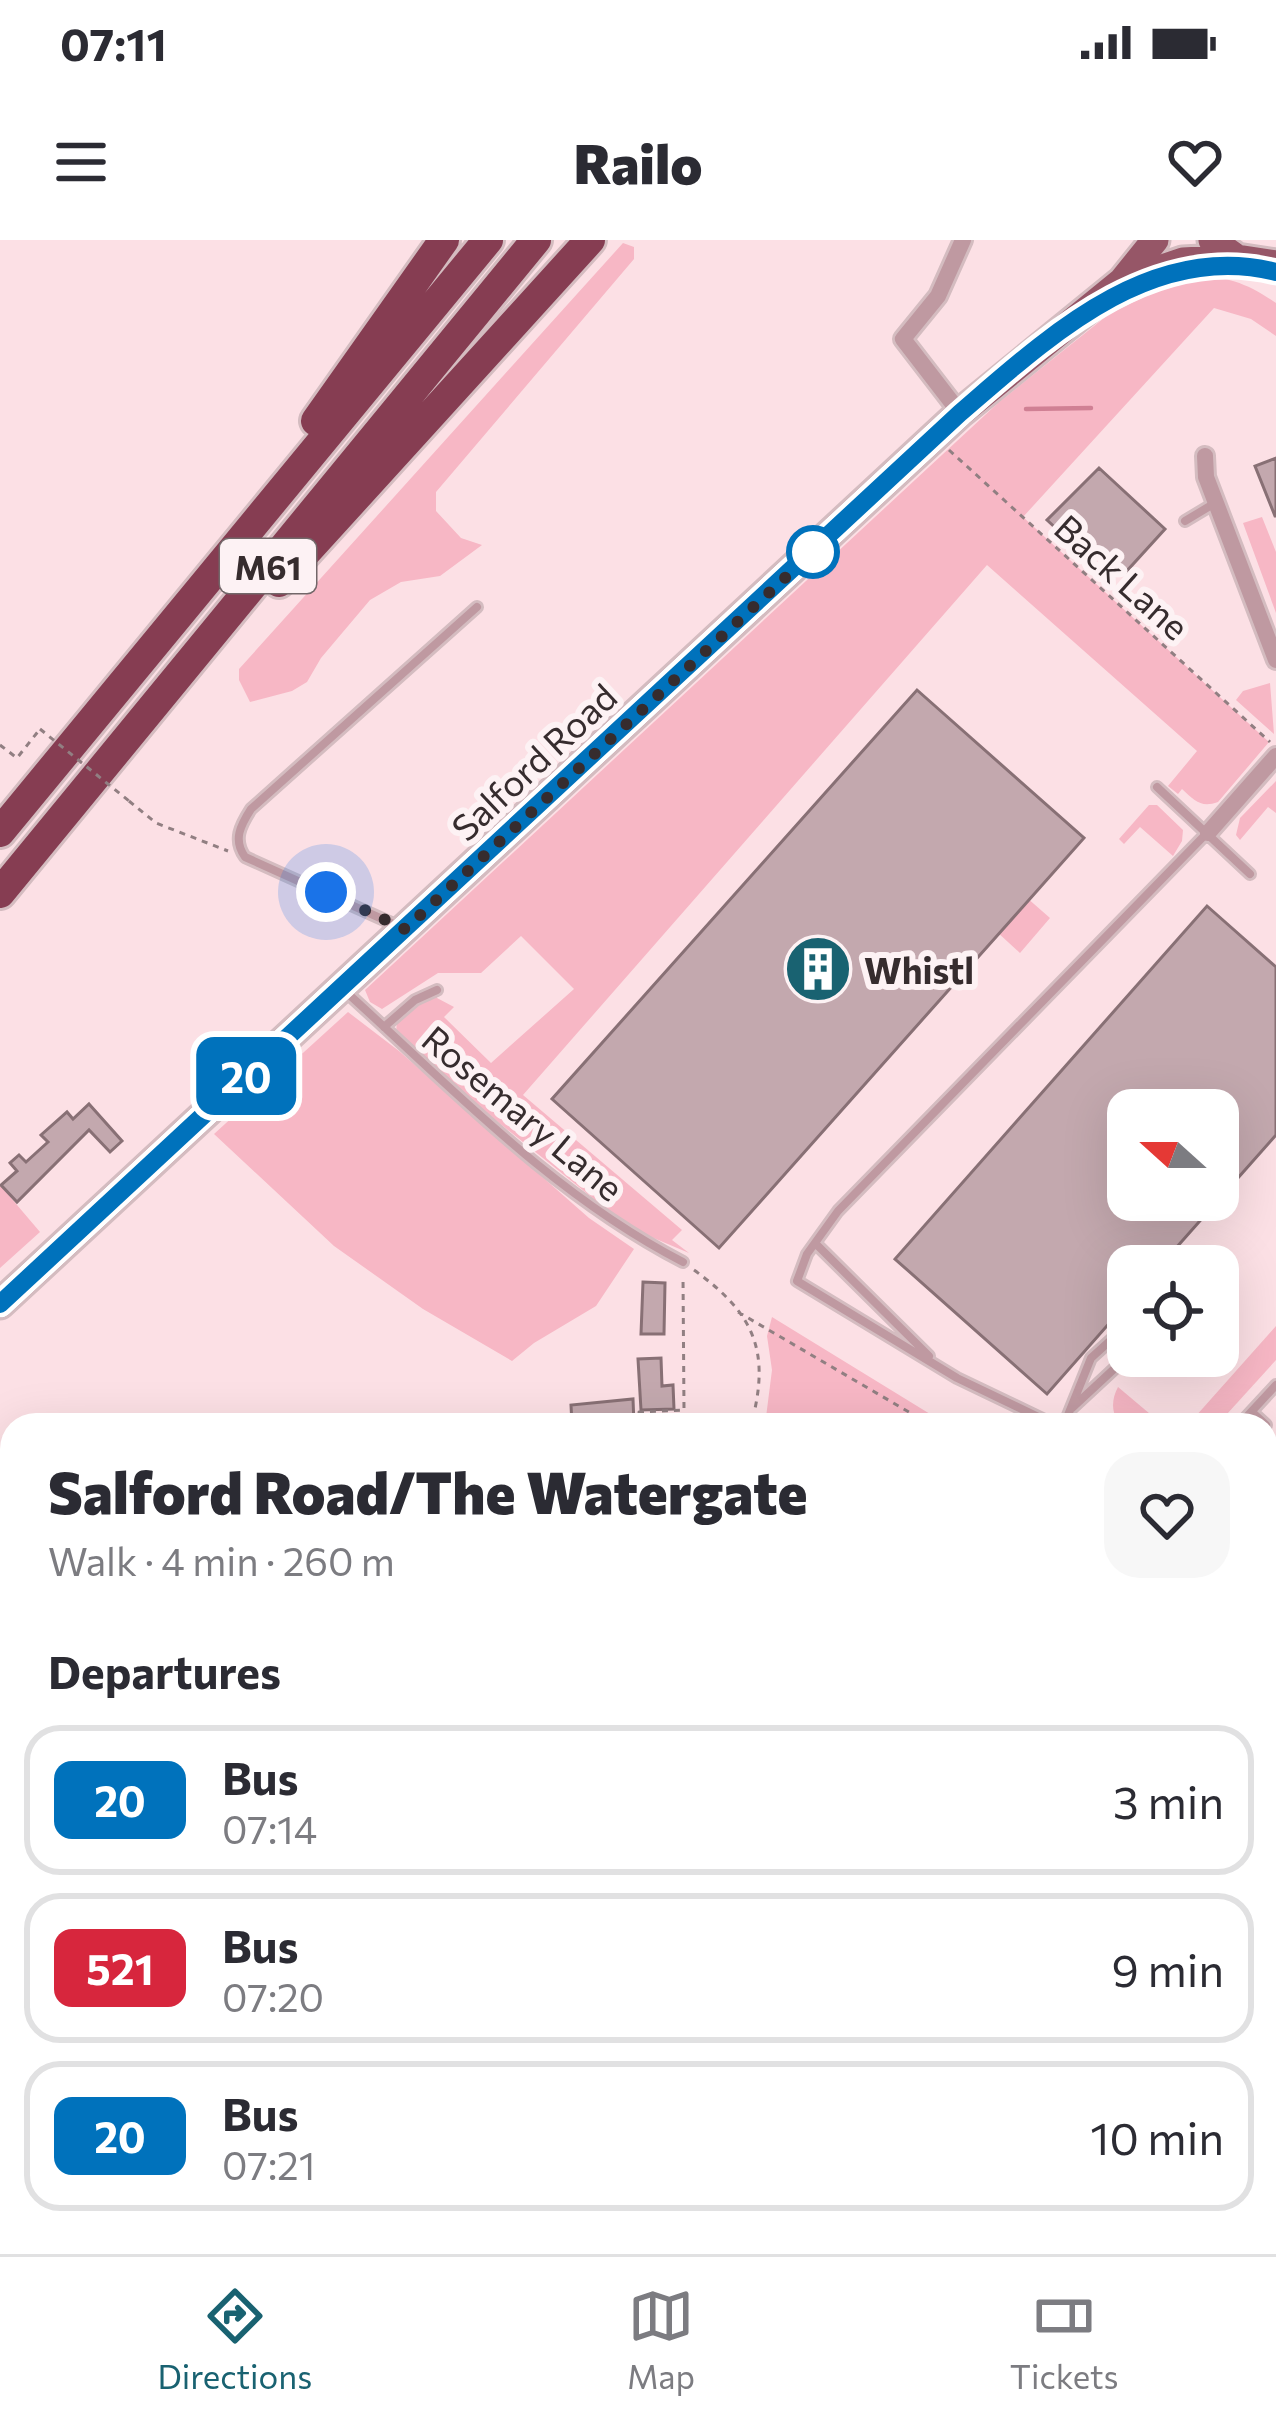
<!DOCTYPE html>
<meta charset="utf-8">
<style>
:root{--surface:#fff;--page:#f7f7f7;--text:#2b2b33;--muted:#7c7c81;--line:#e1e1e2;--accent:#196271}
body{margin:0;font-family:Commissioner,sans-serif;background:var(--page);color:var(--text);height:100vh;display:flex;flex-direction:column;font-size:45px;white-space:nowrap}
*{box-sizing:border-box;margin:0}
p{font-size:39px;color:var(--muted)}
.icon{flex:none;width:66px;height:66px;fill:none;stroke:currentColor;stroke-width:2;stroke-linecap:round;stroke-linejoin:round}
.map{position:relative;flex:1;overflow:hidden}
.panel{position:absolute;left:0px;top:1173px;width:1278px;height:843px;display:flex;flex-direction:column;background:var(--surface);border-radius:36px 36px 0 0;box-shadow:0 12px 48px #0002}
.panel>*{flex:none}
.badge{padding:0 24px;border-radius:18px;font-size:42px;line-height:78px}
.needle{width:78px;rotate:291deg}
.fabs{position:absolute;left:1107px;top:849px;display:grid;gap:24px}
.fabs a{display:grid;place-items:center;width:132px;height:132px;border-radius:24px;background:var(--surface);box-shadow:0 12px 48px #0002;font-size:60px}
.you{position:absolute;width:60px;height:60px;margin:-30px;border:9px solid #fff;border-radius:50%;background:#1a73e8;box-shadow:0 0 0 18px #1a73e833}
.map>.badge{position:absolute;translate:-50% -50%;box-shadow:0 0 0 6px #fff}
h2{padding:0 48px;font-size:45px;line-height:108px}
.round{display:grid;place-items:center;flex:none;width:126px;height:126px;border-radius:36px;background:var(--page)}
.overview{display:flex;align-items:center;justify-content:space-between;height:204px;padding:0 48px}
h1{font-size:57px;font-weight:800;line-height:90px}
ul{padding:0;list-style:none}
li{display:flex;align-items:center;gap:36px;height:150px;margin:0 24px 18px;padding:0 24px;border:6px solid var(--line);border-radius:36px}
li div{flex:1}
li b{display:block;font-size:45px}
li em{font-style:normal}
li .badge{min-width:132px;font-weight:700;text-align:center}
.status{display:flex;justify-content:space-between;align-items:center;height:84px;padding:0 60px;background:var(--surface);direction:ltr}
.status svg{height:33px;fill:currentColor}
header{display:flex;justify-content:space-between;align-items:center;height:156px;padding:0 48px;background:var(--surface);font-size:54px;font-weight:800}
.dock{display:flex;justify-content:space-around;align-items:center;height:168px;border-top:3px solid var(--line);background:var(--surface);font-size:33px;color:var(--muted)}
.dock a{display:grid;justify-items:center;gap:6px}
.dock .current{color:var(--accent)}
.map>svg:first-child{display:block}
</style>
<div class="status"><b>07:11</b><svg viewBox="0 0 49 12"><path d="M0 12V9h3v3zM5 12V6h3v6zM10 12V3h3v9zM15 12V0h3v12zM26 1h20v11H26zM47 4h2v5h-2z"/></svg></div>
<header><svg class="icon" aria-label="menu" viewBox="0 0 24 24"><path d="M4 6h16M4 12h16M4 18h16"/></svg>Railo<svg class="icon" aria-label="heart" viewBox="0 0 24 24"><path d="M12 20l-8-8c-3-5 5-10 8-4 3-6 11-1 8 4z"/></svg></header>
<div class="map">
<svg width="1276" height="2014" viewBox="0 0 1276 2014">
<rect width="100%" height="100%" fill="#fce0e5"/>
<path fill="#f7b7c5" d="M 623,3 L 634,7 L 634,19 L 436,252 L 436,271 L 461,298 L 482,305 L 440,336 L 401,342 L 370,360 L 321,418 L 307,442 L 292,451 L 250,462 L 239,440 L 239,429 Z
M 1187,36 C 1224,35 1246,42 1276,63 L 1276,96 L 1251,79 L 1214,68 L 1023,277 L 1269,502 L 1218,562 C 1201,568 1195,561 1182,549 L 1178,554 L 1168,546 L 1197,511 L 987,325 L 523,855 L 682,990 L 672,1000 L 689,1013 L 630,988 L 488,874 L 396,793 L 397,780 L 437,753 L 437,758 L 454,767 L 444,777 L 491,823 L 574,749 L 521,696 L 481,733 L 438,733 L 382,769 L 370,762 L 365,750 L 998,163 L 1109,74 Z
M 1262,277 L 1276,312 L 1276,373 L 1243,283 Z
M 1270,443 L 1274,494 L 1236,460 L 1243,451 Z
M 1276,541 L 1276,573 L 1268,567 L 1240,600 L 1236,595 L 1240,578 Z
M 1149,565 L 1157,565 L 1183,590 L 1182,601 L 1173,616 L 1140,587 L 1124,604 L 1119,599 Z
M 1026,657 L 1050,678 L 1020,713 L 996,691 Z
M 348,772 L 399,811 L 589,978 L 634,1009 L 596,1066 L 534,1103 L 512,1121 L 423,1069 L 334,1006 L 214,894 Z
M 0,945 L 40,992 L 0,1028 Z
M 772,1077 L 948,1185 L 765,1185 L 772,1130 L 767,1096 Z
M 1276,1086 L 1276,1120 L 1217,1185 L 1121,1185 C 1111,1174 1111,1160 1118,1147 L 1156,1179 L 1195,1177 Z
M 1266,1309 L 1276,1313 L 1276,2014 L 1198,2014 L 1192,2004 L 1266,2004 Z"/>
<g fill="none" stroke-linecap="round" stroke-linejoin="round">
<path stroke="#d08094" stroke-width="4.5" d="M 1026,169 L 1091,168"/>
</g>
<path fill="#c3a8ae" stroke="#887075" stroke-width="3" fill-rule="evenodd" d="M 1276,218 L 1276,276 L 1275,276 L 1255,226 Z
M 1099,228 L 1165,289 L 1124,334 L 1082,295 L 1073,304 L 1047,280 Z
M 917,450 L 1084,598 L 719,1008 L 552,859 Z
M 1207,666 L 1276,727 L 1276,895 L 1160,1026 L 1128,1026 L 1128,1062 L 1047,1154 L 895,1019 ZM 1128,870 L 1218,870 L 1218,960 L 1128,960 Z
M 89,864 L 122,901 L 110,912 L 89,890 L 17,962 L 1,945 L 17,931 L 10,923 L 19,915 L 26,922 L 48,902 L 41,895 L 67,872 L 73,879 Z
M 643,1042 L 665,1043 L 664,1094 L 641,1094 Z
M 661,1118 L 662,1146 L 673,1145 L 674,1169 L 641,1170 L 638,1119 Z
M 633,1159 L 634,1185 L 572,1185 L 571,1165 Z"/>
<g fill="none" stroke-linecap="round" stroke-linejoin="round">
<g stroke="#d4bcc0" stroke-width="14">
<path id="service" d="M 1185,281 L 1215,263
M 1157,547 L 1250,634
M 400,687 L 245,617 C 233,600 240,586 251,569 L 477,367
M 344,750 C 451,847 553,955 683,1022
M 384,787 L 415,760 L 437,750
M 815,1003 L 929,1116
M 1072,1168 L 1128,1116
M 1252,1172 L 1266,1185
M 1055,1185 L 957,1138 L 797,1041 L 807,1014 L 838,971 L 1206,594
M 1064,1185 L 1091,1118 L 1122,1090 L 1128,1089
M 1239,1185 L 1276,1145
M 0,1732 L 12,1739
M 454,2004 L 471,2014"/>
</g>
<g stroke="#d4bcc0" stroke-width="22">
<path id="minor" d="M 960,173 L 903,99 L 938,56 L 963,0
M 1205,216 L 1206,237 L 1276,420
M 1208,593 L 1276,516"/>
</g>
<g stroke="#d4bcc0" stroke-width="33">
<path id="primary" d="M 1212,0 L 1237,18 L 1276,24
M 1124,41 L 1183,21 L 1237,18
M 0,1064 L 960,173 L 1122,41 L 1155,0"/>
</g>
<g stroke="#d4bcc0" stroke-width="36">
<path id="motorway" d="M 316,181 L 444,0
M 279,342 L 590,0
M 0,592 L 488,0
M 0,653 L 536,0"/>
</g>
<path stroke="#917f82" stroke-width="3" stroke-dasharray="6 6" stroke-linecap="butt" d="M 949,210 L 1270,502
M 0,505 L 17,518 L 40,489
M 129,561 L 156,583 L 228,611
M 694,1030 C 755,1074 771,1112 751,1185
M 738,1072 L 931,1185
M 640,1185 L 639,1172 L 684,1170 L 683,1036
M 1266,1323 L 1276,1327
M 1210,2004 L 1214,2014"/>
<use href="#service" stroke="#bf99a1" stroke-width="8"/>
<use href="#minor" stroke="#bf99a1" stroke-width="16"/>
<use href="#primary" stroke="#965667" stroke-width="27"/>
<use href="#motorway" stroke="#863d52" stroke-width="30"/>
<path stroke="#917f82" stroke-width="3" stroke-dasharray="6 6" stroke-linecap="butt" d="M 40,489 L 129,561"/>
</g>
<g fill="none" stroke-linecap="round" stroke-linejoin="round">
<g stroke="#fff" stroke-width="27">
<path id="line" d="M 0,1064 L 960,173 C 1047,98 1151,0 1276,32"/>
</g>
<use href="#line" stroke="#0072bc" stroke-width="18"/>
<path stroke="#362c2e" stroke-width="12" stroke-dasharray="0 21.6" d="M 326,652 L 405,689 L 813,312"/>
</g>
<defs>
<g id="building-disc" transform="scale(3.45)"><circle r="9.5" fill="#196271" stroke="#fdf2f4"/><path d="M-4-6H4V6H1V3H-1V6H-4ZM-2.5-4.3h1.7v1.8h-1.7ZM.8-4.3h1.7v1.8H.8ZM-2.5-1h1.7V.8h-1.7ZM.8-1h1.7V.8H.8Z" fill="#fff"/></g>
</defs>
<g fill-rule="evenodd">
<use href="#building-disc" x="818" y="729"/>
</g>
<circle fill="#fff" stroke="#0072bc" stroke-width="6" cx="813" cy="312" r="24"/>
<g text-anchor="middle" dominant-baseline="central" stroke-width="12" stroke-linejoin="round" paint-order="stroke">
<rect fill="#fdf2f4" stroke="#726769" stroke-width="3" x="220" y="299" width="96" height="54" rx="9"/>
<g font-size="33" font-weight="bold" fill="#362c2e">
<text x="268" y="326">M61</text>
</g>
<g font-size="36" fill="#362c2e" stroke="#fdf2f4">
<text transform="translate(1123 336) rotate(42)">Back Lane</text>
<text transform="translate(533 521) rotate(-43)">Salford Road</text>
<text transform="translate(524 872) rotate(40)">Rosemary Lane</text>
</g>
<g font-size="36" font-weight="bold" fill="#362c2e" stroke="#fdf2f4" text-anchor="start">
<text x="864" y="729">Whistl</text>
</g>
</g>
</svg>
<div class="fabs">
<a><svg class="needle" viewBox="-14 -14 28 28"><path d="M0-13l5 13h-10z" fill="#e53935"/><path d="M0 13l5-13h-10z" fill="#7c7c81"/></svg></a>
<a><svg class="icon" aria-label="locate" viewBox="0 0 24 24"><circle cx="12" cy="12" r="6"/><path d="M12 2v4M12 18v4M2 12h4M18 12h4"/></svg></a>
</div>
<div class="you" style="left:326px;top:652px"></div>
<b class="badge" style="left:246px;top:836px;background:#0072bc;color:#fff">20</b>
<section class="panel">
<div class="overview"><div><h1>Salford Road/The Watergate</h1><p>Walk · 4 min · 260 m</p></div><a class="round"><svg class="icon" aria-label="heart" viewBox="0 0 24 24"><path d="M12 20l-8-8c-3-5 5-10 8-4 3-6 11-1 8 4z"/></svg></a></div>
<h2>Departures</h2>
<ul>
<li><span class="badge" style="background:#0072bc;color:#fff">20</span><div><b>Bus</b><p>07:14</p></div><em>3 min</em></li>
<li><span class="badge" style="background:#d7263d;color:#fff">521</span><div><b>Bus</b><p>07:20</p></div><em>9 min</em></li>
<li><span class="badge" style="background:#0072bc;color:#fff">20</span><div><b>Bus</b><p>07:21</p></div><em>10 min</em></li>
</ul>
</section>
</div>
<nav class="dock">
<a class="current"><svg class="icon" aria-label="directions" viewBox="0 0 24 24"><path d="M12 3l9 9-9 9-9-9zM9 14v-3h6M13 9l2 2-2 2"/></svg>Directions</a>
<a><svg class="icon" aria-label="map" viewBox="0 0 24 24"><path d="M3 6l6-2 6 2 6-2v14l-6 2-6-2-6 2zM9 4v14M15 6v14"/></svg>Map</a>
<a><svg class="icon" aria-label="tickets" viewBox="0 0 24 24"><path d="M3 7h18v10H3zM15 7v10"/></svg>Tickets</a>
</nav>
